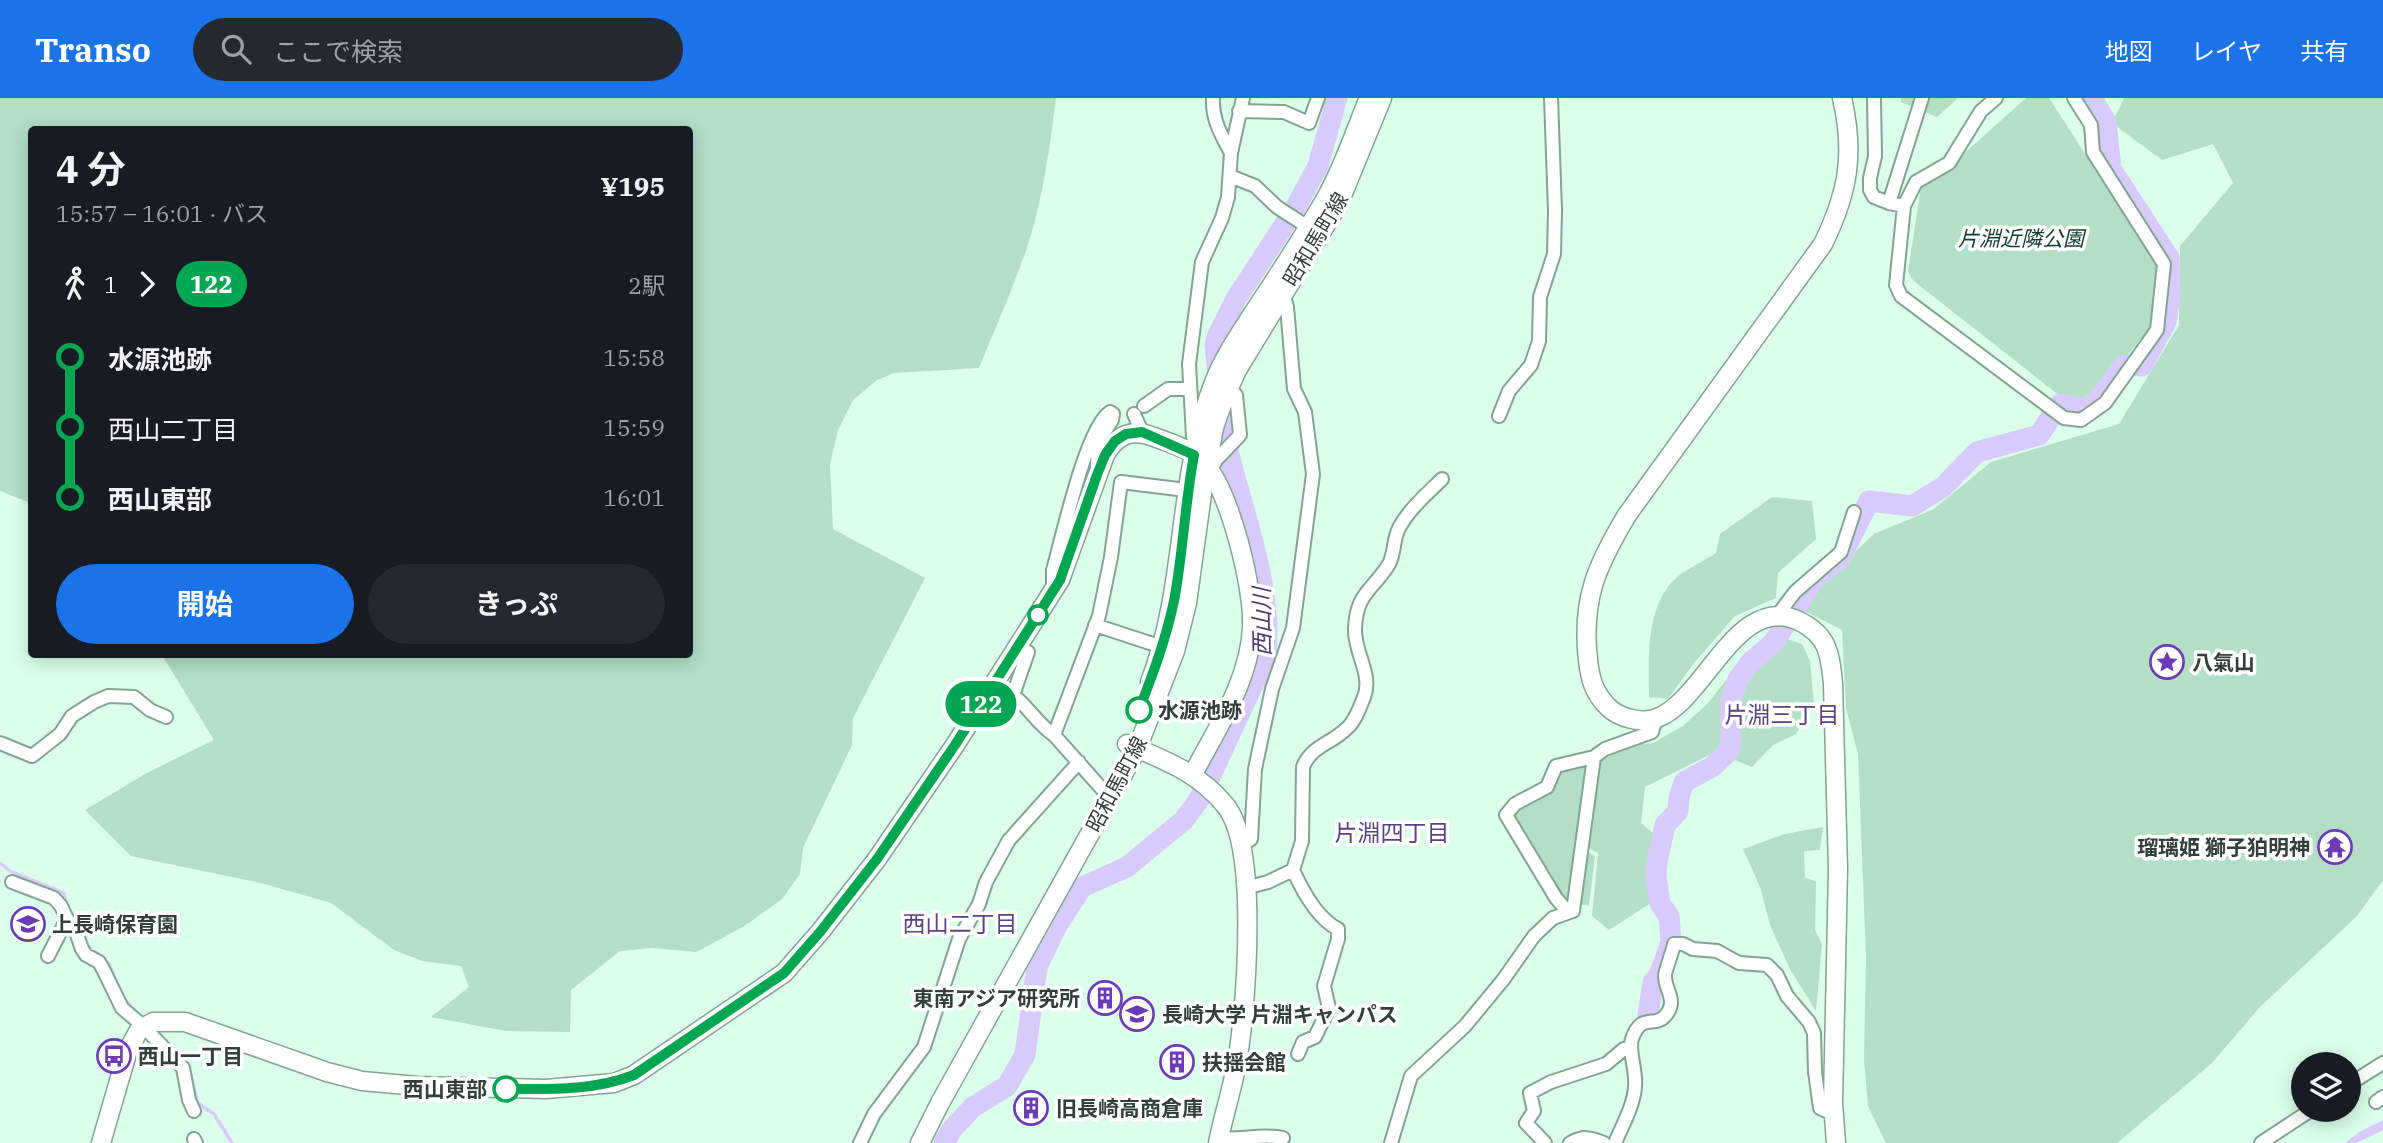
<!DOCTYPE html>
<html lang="ja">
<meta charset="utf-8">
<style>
:root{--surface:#171b24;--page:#242831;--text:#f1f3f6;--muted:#9ea1a6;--accent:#1a73e8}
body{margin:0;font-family:"IBM Plex Serif","Noto Sans JP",serif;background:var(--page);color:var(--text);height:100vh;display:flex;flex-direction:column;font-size:26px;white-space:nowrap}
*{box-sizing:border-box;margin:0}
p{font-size:23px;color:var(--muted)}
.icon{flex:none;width:38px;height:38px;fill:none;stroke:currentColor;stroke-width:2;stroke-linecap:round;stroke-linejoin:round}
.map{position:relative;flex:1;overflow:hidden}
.details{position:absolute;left:28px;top:28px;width:665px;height:532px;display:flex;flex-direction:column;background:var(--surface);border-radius:7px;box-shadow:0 4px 18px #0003}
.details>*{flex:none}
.badge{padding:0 14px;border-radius:23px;font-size:24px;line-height:46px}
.tools{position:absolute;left:2291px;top:954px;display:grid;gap:14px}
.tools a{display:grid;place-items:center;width:70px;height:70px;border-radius:50%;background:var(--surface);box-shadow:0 4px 18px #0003;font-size:35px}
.map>.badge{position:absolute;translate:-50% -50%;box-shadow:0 0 0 4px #fff}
.legs{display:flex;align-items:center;gap:10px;height:77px;padding:0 28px;font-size:23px}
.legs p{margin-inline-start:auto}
.head{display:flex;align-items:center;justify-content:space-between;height:119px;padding:0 28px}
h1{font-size:38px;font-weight:700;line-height:52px}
.primary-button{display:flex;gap:14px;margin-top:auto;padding:14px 28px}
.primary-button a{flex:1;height:80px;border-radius:42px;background:var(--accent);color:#fff;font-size:28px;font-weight:700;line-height:80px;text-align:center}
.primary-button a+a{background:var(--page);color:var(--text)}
ul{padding:0 28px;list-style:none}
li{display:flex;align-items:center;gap:24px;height:70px;font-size:26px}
li i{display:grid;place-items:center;width:10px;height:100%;margin:0 9px;background:currentColor}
li i::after{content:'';width:18px;height:18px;margin:-9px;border:5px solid;border-radius:50%;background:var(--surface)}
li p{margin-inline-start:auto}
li:first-child i{background:linear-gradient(#0000 50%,currentColor 0)}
li:last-child i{background:linear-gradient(currentColor 50%,#0000 0)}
header{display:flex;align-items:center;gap:42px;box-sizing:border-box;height:98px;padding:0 35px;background:var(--accent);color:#fff}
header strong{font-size:33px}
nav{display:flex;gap:38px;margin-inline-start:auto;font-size:24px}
.search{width:490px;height:63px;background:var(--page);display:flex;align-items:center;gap:18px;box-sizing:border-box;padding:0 24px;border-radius:38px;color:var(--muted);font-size:26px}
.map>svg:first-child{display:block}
</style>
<header>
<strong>Transo</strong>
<div class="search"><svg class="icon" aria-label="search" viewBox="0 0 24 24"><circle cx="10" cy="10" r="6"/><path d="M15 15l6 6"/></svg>ここで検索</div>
<nav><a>地図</a><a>レイヤ</a><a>共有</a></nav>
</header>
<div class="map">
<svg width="2383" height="1045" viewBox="0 0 2383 1045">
<rect width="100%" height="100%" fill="#dbffeb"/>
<path fill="#b2dfc6" d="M 0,0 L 1056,0 C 1051,41 1045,83 1035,123 C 1022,171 998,223 979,270 L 894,275 L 877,282 L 853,302 L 838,332 L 830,366 L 833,431 L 925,480 L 853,620 L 852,647 L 803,750 L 800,776 L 782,801 L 743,829 L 696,854 L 652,850 L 620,853 L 571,892 L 570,934 L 506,933 L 431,919 L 469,889 L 461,868 L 422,863 L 394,852 L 331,805 L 261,785 L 131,758 L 85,712 L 145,676 L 214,642 L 162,557 L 690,556 L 690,32 L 32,32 L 31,408 L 28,404 L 0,393 Z
M 1901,0 L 1958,0 L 1937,19 L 1901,4 Z
M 2026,0 L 2049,0 L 2157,167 L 2152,227 L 2094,298 L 2078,304 L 2064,301 L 1920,188 L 1911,180 L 1908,173 L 1921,89 L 1949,69 Z
M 2124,0 L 2383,0 L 2383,782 L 2357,818 L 2260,909 L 2211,966 L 2117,1045 L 1886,1045 L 1868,1008 L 1864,962 L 1866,859 L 1858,656 L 1846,610 L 1842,532 L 1797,509 L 1874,436 L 1934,411 L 1991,364 L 2119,326 L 2179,227 L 2180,148 L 2233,85 L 2213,46 L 2162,62 L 2112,25 Z
M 1772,399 L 1812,403 L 1816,441 L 1778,475 L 1776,500 L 1735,518 L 1694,565 L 1668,601 L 1649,599 C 1649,561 1645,511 1674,482 C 1685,471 1703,464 1716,455 L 1720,436 Z
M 1784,540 L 1802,546 L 1810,563 L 1814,606 L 1796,636 L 1773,647 L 1752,669 L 1715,654 L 1645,689 L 1641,725 L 1659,740 L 1650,785 L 1654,803 L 1609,832 L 1592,818 L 1598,755 L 1588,750 L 1601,663 L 1631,647 L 1653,645 L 1683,628 L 1707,606 L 1748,555 L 1764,541 Z
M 1588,666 L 1576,748 L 1595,758 L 1589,808 L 1566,803 L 1557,791 L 1552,777 L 1512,719 L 1517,710 L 1557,672 Z
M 1823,729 L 1820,752 L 1804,753 L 1805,780 L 1816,783 L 1815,832 L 1822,846 L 1816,913 L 1790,871 L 1770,827 L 1760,789 L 1743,751 L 1785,736 Z"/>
<path fill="#d8cbfb" d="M 2383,1022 L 2383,1032 L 2356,1045 L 2345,1045 L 2359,1034 Z"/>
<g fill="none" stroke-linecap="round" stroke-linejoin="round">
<path stroke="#d8cbfb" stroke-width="3.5" d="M 0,765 L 10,773 L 64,795 L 68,812
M 79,827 L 84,834
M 96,854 L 109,866 L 124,901 L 140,918
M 185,963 L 188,967 L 198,1005 L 214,1016 L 232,1045"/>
<path stroke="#d8cbfb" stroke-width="21" d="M 1648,916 L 1653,884 L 1659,878 L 1671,844 L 1669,818 L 1660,806 L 1656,778 L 1657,764 L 1665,727 L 1678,713 L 1679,699 L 1684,684 L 1712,669 L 1728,654 L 1731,644 L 1731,602 L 1738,581 L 1750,565 L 1774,544 L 1815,480 L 1840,461 L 1869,403 L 1912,408 L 1943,389 L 1977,354 L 2039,337 L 2060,306 L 2084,311 L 2096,304 L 2124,267 L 2142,268 L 2166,224 L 2170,197 L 2169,160 L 2111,71 L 2106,24 L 2092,0
M 944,1045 L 953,1030 L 973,1009 L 1007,988 L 1025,957 L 1037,869 L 1056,829 L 1082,789 L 1127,769 L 1184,722 L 1200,700 L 1266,559 C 1273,486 1242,414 1226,344 C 1219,312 1219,279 1215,247 L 1217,239 L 1236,201 L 1294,112 L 1318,68 L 1337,0"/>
<g stroke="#83a492" stroke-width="16">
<path id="street" d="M 1213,0 C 1212,22 1221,36 1231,55
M 1874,0 L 1875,58 L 1870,80 L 1870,92 L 1874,99 L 1889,105
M 1996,0 L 1981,13 L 1949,65 L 1916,84 L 1904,108 L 1896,187 L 1901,198 L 2064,320 L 2081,322 L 2105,305 L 2157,232 L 2164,166 L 2093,54 L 2091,27 L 2074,0
M 1239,13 L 1284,14 L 1309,25 L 1318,0
M 1230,78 L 1255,88 L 1277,109 L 1314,133
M 1904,108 L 1889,105 L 1922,0
M 1144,308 L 1168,291 L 1190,291
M 1134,316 L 1142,334
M 1499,318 L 1509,293 L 1531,267 L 1539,243 L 1540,199 L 1554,156 L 1555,112 L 1551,0
M 1193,339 L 1189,266 L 1202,164 L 1222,120 L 1228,99 L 1231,55 L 1243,0
M 1210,374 L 1216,362 L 1240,337 L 1236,297 L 1228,289
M 1053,492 L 1053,472 C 1062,441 1086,329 1110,314 L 1113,316 L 1112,322 L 1098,344 L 1097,369
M 1777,518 L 1795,494 L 1841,454 L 1854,414
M 1095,527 L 1168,551
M 1028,554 L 1013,597 C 1028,608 1037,626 1054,637
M 0,645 L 32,658 L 60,636 L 72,618 L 94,604 L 108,598 L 134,599 L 150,612 L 166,619
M 1111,697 L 1102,691 L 1054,637 L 1099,518 L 1111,459 L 1121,384 L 1194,393
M 1242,747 L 1251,741 L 1255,671 L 1272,591 L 1293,530 L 1313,376 L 1305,314 L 1294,291 L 1287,209 L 1285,202 L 1279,195
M 12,784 L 54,800 L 61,808 L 67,821 L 74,828 L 82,851 L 86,857 L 99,864 L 103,871 L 122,910 L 143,928 L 183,970 L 189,1002 L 194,1013
M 1245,790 L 1268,784 L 1293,772
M 1568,814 L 1556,800 L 1506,717 L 1515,706 L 1547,689 L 1556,668 L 1594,659 L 1605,651 L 1652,634 L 1656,621
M 48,858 L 67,821
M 1298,956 L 1303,944 L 1315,939 L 1329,910 L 1324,888 L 1338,841 L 1338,831 C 1318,821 1302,792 1293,772 L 1302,743 L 1303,669 C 1311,648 1331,646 1346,631 C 1355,624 1360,609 1364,599 C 1373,577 1354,554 1355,531 C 1356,495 1373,492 1389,466 C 1395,455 1393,441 1399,430 C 1409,411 1427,396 1442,381
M 2348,987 L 2383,965
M 2376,1004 L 2383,999
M 1219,1040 C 1241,1043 1261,1035 1283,1040
M 194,1041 L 196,1045
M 860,1045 L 874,1016 L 924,949 L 959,841 L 979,806 L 986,784 L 1009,742 L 1079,664
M 1391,1045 L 1411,978 L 1465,928 L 1503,882 L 1534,838 L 1553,820 L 1573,813 L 1594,659
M 1545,1045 L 1526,1025 L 1534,1013 L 1530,995 L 1551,984 L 1606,966 L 1624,951 L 1630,949
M 1570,1045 C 1583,1038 1590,1039 1604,1045
M 1615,1045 C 1622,1028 1634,1007 1635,989 C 1637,974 1628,952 1632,941 C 1641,914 1655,930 1665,918 C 1679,902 1664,892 1665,877 C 1665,874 1673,852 1674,846 L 1683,846 L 1693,851 L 1717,853 L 1739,865 L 1767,867 L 1777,877 L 1787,898 L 1809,924 L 1814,935 L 1815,974 L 1820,1010 L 1833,1016
M 2261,1045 L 2311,1012"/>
</g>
<g stroke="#83a492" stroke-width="21">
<path id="secondary" d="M 1150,584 C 1188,486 1176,379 1215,282 C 1224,259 1238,239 1252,217 C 1277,179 1303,140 1326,100 C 1343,70 1355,34 1368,2
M 1127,646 C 1164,662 1198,674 1225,707 C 1259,747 1246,899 1239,952 C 1235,983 1224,1014 1218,1045
M 101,1045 L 128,952 L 139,932 L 153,924 L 185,924 L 327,974 L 362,983 L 417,988 L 546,991 L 614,985 L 634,977 L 784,875 L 820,834 L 877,761 L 955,647 L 1060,482 L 1105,357 C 1116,337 1132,330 1154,339 C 1171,345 1193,352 1205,366 C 1230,395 1254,490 1252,529 C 1250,582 1217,630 1193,676
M 920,1045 L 940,1005 L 1137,651 L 1175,553 L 1187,505 L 1206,367 C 1210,356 1211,346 1213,334 C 1218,313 1228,292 1237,272 L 1339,105 L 1382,0
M 1836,1045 L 1833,1005 L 1838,771 L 1833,585 C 1830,556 1828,538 1801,524 C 1738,491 1705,603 1657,620 C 1642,626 1619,620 1608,609 C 1594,595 1590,581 1588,562 C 1581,501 1597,467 1627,417 L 1823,146 C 1848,95 1855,56 1842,0"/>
</g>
<use href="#street" stroke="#fff" stroke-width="12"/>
<use href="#secondary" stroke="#fff" stroke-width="18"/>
</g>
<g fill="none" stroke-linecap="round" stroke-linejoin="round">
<g stroke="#fff" stroke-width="16">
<path id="line-1" d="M 506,991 C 549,991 593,993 634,977 L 784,875 L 820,834 L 877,761 L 955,647 L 1060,482 L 1097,377 L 1105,357 L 1115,343 L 1126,336 L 1142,334 L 1194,357 C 1185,405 1183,455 1174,503 C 1166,541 1153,576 1139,612"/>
</g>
<use href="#line-1" stroke="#00a651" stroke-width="10"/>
</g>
<defs>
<g id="sight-ring" transform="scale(1.75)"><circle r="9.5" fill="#fff" stroke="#6b3cb3" stroke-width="1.5"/><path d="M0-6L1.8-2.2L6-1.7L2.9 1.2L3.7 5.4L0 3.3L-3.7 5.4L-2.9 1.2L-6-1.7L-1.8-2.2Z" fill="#6b3cb3"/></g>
<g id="temple-ring" transform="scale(1.75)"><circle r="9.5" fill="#fff" stroke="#6b3cb3" stroke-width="1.5"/><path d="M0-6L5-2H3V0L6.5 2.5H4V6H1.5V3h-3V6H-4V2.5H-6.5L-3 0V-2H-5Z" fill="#6b3cb3"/></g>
<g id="school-ring" transform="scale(1.75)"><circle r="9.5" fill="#fff" stroke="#6b3cb3" stroke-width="1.5"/><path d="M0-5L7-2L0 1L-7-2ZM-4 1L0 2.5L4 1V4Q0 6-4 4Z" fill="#6b3cb3"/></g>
<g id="building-ring" transform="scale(1.75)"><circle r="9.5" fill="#fff" stroke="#6b3cb3" stroke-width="1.5"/><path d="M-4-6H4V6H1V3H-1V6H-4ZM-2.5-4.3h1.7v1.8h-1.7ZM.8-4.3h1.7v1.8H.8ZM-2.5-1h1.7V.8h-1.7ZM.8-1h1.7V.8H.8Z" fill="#6b3cb3"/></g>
<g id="university-ring" transform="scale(1.75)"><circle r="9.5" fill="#fff" stroke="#6b3cb3" stroke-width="1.5"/><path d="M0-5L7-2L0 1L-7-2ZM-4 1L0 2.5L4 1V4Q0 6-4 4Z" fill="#6b3cb3"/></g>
<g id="bus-ring" transform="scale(1.75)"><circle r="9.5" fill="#fff" stroke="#6b3cb3" stroke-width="1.5"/><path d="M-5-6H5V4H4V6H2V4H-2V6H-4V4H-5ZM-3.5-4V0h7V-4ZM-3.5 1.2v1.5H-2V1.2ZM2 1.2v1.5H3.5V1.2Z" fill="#6b3cb3"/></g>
</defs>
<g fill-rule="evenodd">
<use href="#sight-ring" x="2167" y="564"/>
<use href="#temple-ring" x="2335" y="749"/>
<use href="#school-ring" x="28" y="826"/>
<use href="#building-ring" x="1105" y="900"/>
<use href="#university-ring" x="1137" y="916"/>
<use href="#bus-ring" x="114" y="958"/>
<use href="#building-ring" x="1177" y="964"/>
<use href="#building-ring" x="1031" y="1010"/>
</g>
<g fill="#fff" stroke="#00a651" stroke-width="3.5">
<circle cx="1038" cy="517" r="9"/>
<circle cx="1139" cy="612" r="12"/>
<circle cx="506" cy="991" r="12"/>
</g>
<g text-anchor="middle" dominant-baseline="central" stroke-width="7" stroke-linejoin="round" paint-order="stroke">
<g font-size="21" font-style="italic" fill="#113c2a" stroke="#fff">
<text x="2021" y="140">片淵近隣公園</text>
</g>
<g font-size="21" fill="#324038" stroke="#fff">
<text transform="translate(1315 141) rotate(-59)">昭和馬町線</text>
<text transform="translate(1116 686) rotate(-62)">昭和馬町線</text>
</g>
<g font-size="21" font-weight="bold" fill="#324038" stroke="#fff" text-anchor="start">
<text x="2192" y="564">八氣山</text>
<text x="2310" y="749" text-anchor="end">瑠璃姫 獅子狛明神</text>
<text x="52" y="826">上長崎保育園</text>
<text x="1080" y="900" text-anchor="end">東南アジア研究所</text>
<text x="1162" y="916">長崎大学 片淵キャンパス</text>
<text x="138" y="958">西山一丁目</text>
<text x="1202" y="964">扶揺会館</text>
<text x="1056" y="1010">旧長崎高商倉庫</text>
</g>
<g font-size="21" font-weight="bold" fill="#324038" stroke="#fff" text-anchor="start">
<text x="1158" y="612">水源池跡</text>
<text x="487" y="991" text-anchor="end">西山東部</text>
</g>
<g font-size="23" font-style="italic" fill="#4e3b75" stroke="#fff">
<text transform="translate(1261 524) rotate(-91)">西山川</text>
</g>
<g font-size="23" fill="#584482" stroke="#fff">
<text x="1782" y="616">片淵三丁目</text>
<text x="1392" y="734">片淵四丁目</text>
<text x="960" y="825">西山二丁目</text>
</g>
</g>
</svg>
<div class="tools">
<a><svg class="icon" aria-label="layers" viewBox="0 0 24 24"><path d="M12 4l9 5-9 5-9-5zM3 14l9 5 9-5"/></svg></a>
</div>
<b class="badge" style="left:981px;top:606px;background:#00a651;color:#fff">122</b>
<section class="details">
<div class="head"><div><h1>4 分</h1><p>15:57 – 16:01 · バス</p></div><b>¥195</b></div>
<div class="legs"><svg class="icon" aria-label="walk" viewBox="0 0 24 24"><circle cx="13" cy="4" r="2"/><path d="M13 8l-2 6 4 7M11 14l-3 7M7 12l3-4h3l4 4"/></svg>1<svg class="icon" aria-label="forward" viewBox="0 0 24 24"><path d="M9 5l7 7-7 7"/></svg><b class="badge" style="background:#00a651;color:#fff">122</b><p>2駅</p></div>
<ul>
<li><i style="color:#00a651"></i><b>水源池跡</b><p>15:58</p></li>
<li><i style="color:#00a651"></i><span>西山二丁目</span><p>15:59</p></li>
<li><i style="color:#00a651"></i><b>西山東部</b><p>16:01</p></li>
</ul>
<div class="primary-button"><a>開始</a><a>きっぷ</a></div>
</section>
</div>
